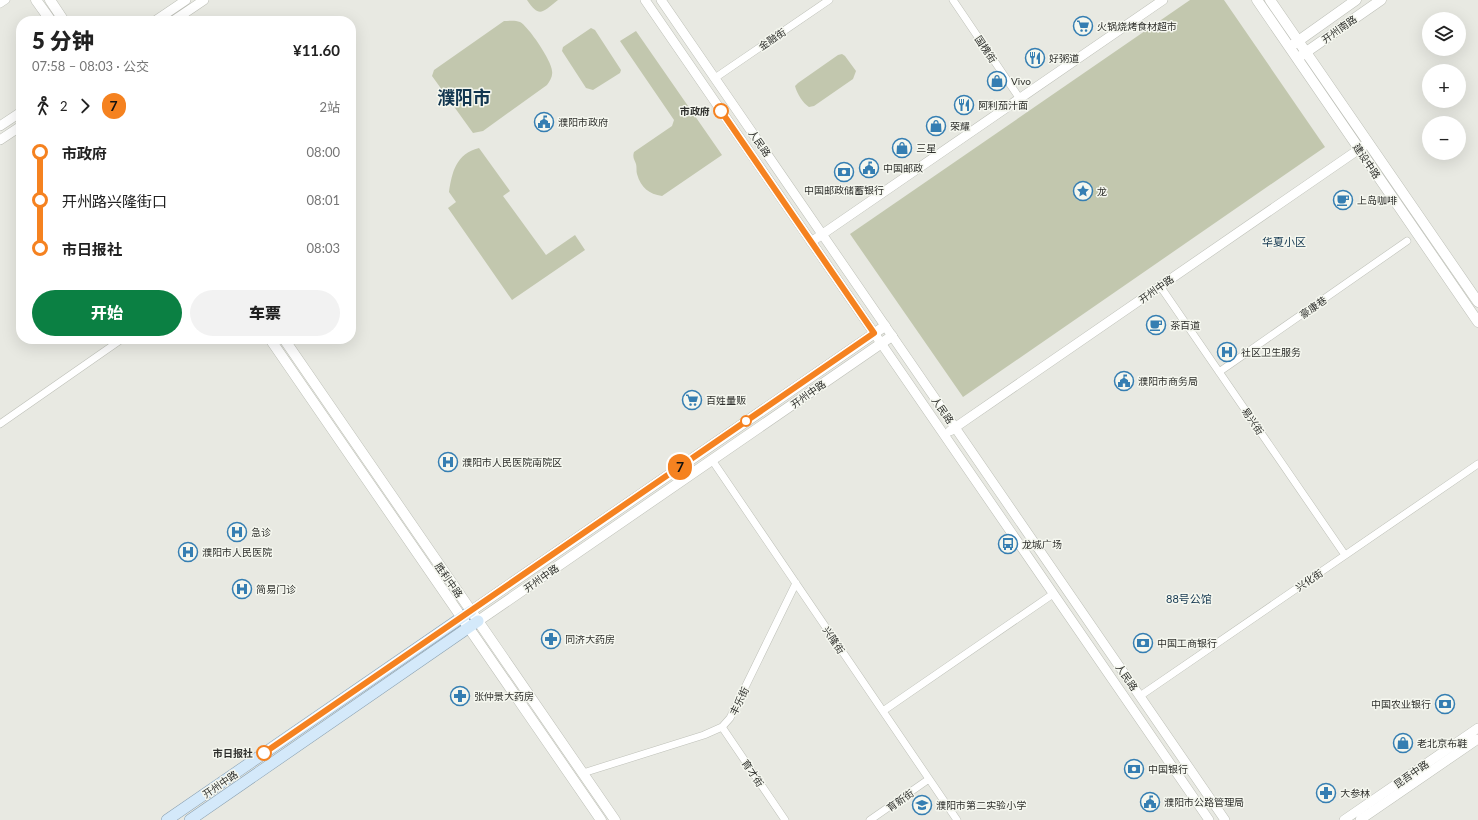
<!DOCTYPE html>
<html lang="zh">
<meta charset="utf-8">
<style>
:root{--surface:#fff;--page:#f2f2f2;--text:#222;--muted:#767676;--accent:#0b8043}
body{margin:0;font-family:Lato,"Noto Sans SC",sans-serif;background:var(--page);color:var(--text);height:100vh;display:flex;flex-direction:column;font-size:15px;white-space:nowrap}
*{box-sizing:border-box;margin:0}
p{font-size:13px;color:var(--muted)}
.icon{flex:none;width:22px;height:22px;fill:none;stroke:currentColor;stroke-width:2;stroke-linecap:round;stroke-linejoin:round}
.map{position:relative;flex:1;overflow:hidden}
.details{position:absolute;left:16px;top:16px;width:340px;height:328px;display:flex;flex-direction:column;background:var(--surface);border-radius:16px;box-shadow:0 4px 16px #0002}
.details>*{flex:none}
.badge{padding:0 8px;border-radius:13px;font-size:14px;line-height:26px}
.fabs{position:absolute;left:1422px;top:12px;display:grid;gap:8px}
.fabs a{display:grid;place-items:center;width:44px;height:44px;border-radius:50%;background:var(--surface);box-shadow:0 4px 16px #0002;font-size:20px}
.map>.badge{position:absolute;translate:-50% -50%;box-shadow:0 0 0 2px #fff}
.legs{display:flex;align-items:center;gap:6px;height:44px;padding:0 16px;font-size:13px}
.legs p{margin-inline-start:auto}
.head{display:flex;align-items:center;justify-content:space-between;height:68px;padding:0 16px}
h1{font-size:22px;font-weight:800;line-height:30px}
.primary-button{display:flex;gap:8px;margin-top:auto;padding:8px 16px}
.primary-button a{flex:1;height:46px;border-radius:24px;background:var(--accent);color:#fff;font-size:16px;font-weight:800;line-height:46px;text-align:center}
.primary-button a+a{background:var(--page);color:var(--text)}
ul{padding:0 16px;list-style:none}
li{display:flex;align-items:center;gap:14px;height:48px;font-size:15px}
li i{display:grid;place-items:center;width:6px;height:100%;margin:0 5px;background:currentColor}
li i::after{content:'';width:10px;height:10px;margin:-5px;border:3px solid;border-radius:50%;background:var(--surface)}
li p{margin-inline-start:auto}
li:first-child i{background:linear-gradient(#0000 50%,currentColor 0)}
li:last-child i{background:linear-gradient(currentColor 50%,#0000 0)}
.map>svg:first-child{display:block}
</style>
<div class="map">
<svg width="1478" height="820" viewBox="0 0 1478 820">
<rect width="100%" height="100%" fill="#e8e9e2"/>
<path fill="#c2c7ae" d="M 527,0 L 558,0 C 542,12 540,19 527,0 Z
M 1190,0 L 1224,0 L 1325,147 L 963,397 L 850,234 Z
M 504,21 C 509,21 515,20 520,22 C 528,26 552,61 552,71 C 553,76 550,81 547,85 L 483,131 L 473,133 L 432,76 L 434,70 Z
M 591,28 L 595,30 L 621,70 L 620,73 L 593,90 L 586,88 L 562,51 L 563,47 Z
M 636,31 L 722,155 L 662,196 C 649,194 641,188 637,174 C 636,171 637,168 636,164 C 635,160 632,158 634,152 L 672,126 L 674,120 L 620,41 Z
M 842,54 L 845,56 L 856,71 L 853,79 L 814,106 L 809,107 C 803,103 797,94 795,86 L 798,83 L 838,55 Z
M 479,148 L 510,191 L 503,196 L 546,255 L 575,235 L 585,250 L 512,300 L 448,208 L 456,202 L 449,192 C 452,172 456,154 479,148 Z"/>
<g fill="none" stroke-linecap="round" stroke-linejoin="round">
<g stroke="#bec0b8" stroke-width="8">
<path id="minor" d="M 953,0 L 1020,99
M 0,4 L 6,0
M 715,78 L 829,0
M 1160,286 L 1345,555
M 1219,372 L 1407,241
M 0,424 L 122,339
M 712,460 L 957,820
M 1140,696 L 1478,464
M 883,711 L 1053,594
M 722,727 L 785,820
M 583,773 L 704,735 L 722,727 L 730,718 L 796,583
M 870,820 L 929,779"/>
</g>
<g stroke="#bec0b8" stroke-width="10">
<path id="tertiary" d="M 645,0 L 1209,820
M 661,0 L 1225,820
M 155,21 L 186,0
M 173,21 L 204,0
M 0,126 L 21,112
M 0,140 L 21,126
M 811,242 L 1163,0
M 950,431 L 1368,143
M 1344,820 L 1478,728
M 1360,820 L 1478,739"/>
</g>
<g stroke="#bec0b8" stroke-width="11">
<path id="secondary" d="M 36,0 L 51,21
M 50,0 L 64,21
M 1257,0 L 1478,322
M 1270,0 L 1478,302
M 1294,44 L 1356,0
M 1302,55 L 1381,0
M 270,339 L 601,820
M 284,339 L 615,820
M 471,611 L 885,326
M 478,621 L 892,336"/>
</g>
<g stroke="#889fb0" stroke-width="12">
<path id="primary" d="M 167,820 L 471,611
M 190,820 L 478,621"/>
</g>
<use href="#minor" stroke="#fff" stroke-width="7"/>
<use href="#tertiary" stroke="#fff" stroke-width="9"/>
<use href="#secondary" stroke="#fff" stroke-width="10"/>
<use href="#primary" stroke="#d4e9fa" stroke-width="11"/>
</g>
<g fill="none" stroke-linecap="round" stroke-linejoin="round">
<g stroke="#fff" stroke-width="9">
<path id="line-1" d="M 264,753 L 874,333 L 721,111"/>
</g>
<use href="#line-1" stroke="#f58220" stroke-width="6"/>
</g>
<defs>
<g id="supermarket-ring" transform="scale(1)"><circle r="9.5" fill="#f5f7ef" stroke="#357eb2" stroke-width="1.5"/><path d="M-6-5.5h2.5l.6 2H6L4.5 2H-2.5L-4.4-4H-6ZM-1.5 3.2a1.3 1.3 0 1 0 .1 0ZM3 3.2a1.3 1.3 0 1 0 .1 0Z" fill="#357eb2"/></g>
<g id="restaurant-ring" transform="scale(1)"><circle r="9.5" fill="#f5f7ef" stroke="#357eb2" stroke-width="1.5"/><path d="M-5-6h1v4h1v-4h1v4h1v-4h1v5L-1.5 .5V6h-2V.5L-5-1ZM5-6V6H3V1.5H1.5Q1.5-4 5-6Z" fill="#357eb2"/></g>
<g id="shop-ring" transform="scale(1)"><circle r="9.5" fill="#f5f7ef" stroke="#357eb2" stroke-width="1.5"/><path d="M-5-2.5h2.3a2.7 3.5 0 0 1 5.4 0H5L5.5 6h-11ZM-1.5-2.5h3a1.5 2.3 0 0 0-3 0Z" fill="#357eb2"/></g>
<g id="civic-ring" transform="scale(1)"><circle r="9.5" fill="#f5f7ef" stroke="#357eb2" stroke-width="1.5"/><path d="M-.6-6.5H3V-4.5H.6V-3L4-1V1h2V6H-6V1h2V-1L-.6-3ZM-1.2 2.5V6h2.4V2.5Z" fill="#357eb2"/></g>
<g id="bank-ring" transform="scale(1)"><circle r="9.5" fill="#f5f7ef" stroke="#357eb2" stroke-width="1.5"/><path d="M-6-4H6V4H-6ZM0-2.3a2.3 2.3 0 1 0 0 4.6a2.3 2.3 0 1 0 0-4.6Z" fill="#357eb2"/></g>
<g id="sight-ring" transform="scale(1)"><circle r="9.5" fill="#f5f7ef" stroke="#357eb2" stroke-width="1.5"/><path d="M0-6L1.8-2.2L6-1.7L2.9 1.2L3.7 5.4L0 3.3L-3.7 5.4L-2.9 1.2L-6-1.7L-1.8-2.2Z" fill="#357eb2"/></g>
<g id="cafe-ring" transform="scale(1)"><circle r="9.5" fill="#f5f7ef" stroke="#357eb2" stroke-width="1.5"/><path d="M-5.5-4.5H6V0H3Q3 3.5 0 3.5H-2.5Q-5.5 3.5-5.5 0ZM3-3.2v2h1.7v-2ZM-6 4.5H4V6H-6Z" fill="#357eb2"/></g>
<g id="hospital-ring" transform="scale(1)"><circle r="9.5" fill="#f5f7ef" stroke="#357eb2" stroke-width="1.5"/><path d="M-5-5h3v3.5h4V-5h3V5h-3V1.5h-4V5h-3Z" fill="#357eb2"/></g>
<g id="bus-ring" transform="scale(1)"><circle r="9.5" fill="#f5f7ef" stroke="#357eb2" stroke-width="1.5"/><path d="M-5-6H5V4H4V6H2V4H-2V6H-4V4H-5ZM-3.5-4V0h7V-4ZM-3.5 1.2v1.5H-2V1.2ZM2 1.2v1.5H3.5V1.2Z" fill="#357eb2"/></g>
<g id="pharmacy-ring" transform="scale(1)"><circle r="9.5" fill="#f5f7ef" stroke="#357eb2" stroke-width="1.5"/><path d="M-2-6h4v4h4v4h-4v4h-4v-4h-4v-4h4Z" fill="#357eb2"/></g>
<g id="school-ring" transform="scale(1)"><circle r="9.5" fill="#f5f7ef" stroke="#357eb2" stroke-width="1.5"/><path d="M0-5L7-2L0 1L-7-2ZM-4 1L0 2.5L4 1V4Q0 6-4 4Z" fill="#357eb2"/></g>
</defs>
<g fill-rule="evenodd">
<use href="#supermarket-ring" x="1083" y="26"/>
<use href="#restaurant-ring" x="1035" y="58"/>
<use href="#shop-ring" x="997" y="81"/>
<use href="#restaurant-ring" x="964" y="105"/>
<use href="#civic-ring" x="544" y="122"/>
<use href="#shop-ring" x="936" y="126"/>
<use href="#shop-ring" x="902" y="148"/>
<use href="#civic-ring" x="869" y="168"/>
<use href="#bank-ring" x="844" y="172"/>
<use href="#sight-ring" x="1083" y="191"/>
<use href="#cafe-ring" x="1343" y="200"/>
<use href="#cafe-ring" x="1156" y="325"/>
<use href="#hospital-ring" x="1227" y="352"/>
<use href="#civic-ring" x="1124" y="381"/>
<use href="#supermarket-ring" x="692" y="400"/>
<use href="#hospital-ring" x="448" y="462"/>
<use href="#hospital-ring" x="237" y="532"/>
<use href="#bus-ring" x="1008" y="544"/>
<use href="#hospital-ring" x="188" y="552"/>
<use href="#hospital-ring" x="242" y="589"/>
<use href="#pharmacy-ring" x="551" y="639"/>
<use href="#bank-ring" x="1143" y="643"/>
<use href="#pharmacy-ring" x="460" y="696"/>
<use href="#bank-ring" x="1445" y="704"/>
<use href="#shop-ring" x="1403" y="743"/>
<use href="#bank-ring" x="1134" y="769"/>
<use href="#pharmacy-ring" x="1326" y="793"/>
<use href="#civic-ring" x="1150" y="802"/>
<use href="#school-ring" x="922" y="805"/>
</g>
<g fill="#fff" stroke="#f58220" stroke-width="2">
<circle cx="721" cy="111" r="7"/>
<circle cx="746" cy="421" r="5"/>
<circle cx="264" cy="753" r="7"/>
</g>
<g text-anchor="middle" dominant-baseline="central" stroke-width="3" stroke-linejoin="round" paint-order="stroke">
<g font-size="10" fill="#2f302d" stroke="#f5f7ef" text-anchor="start">
<text x="1097" y="26">火锅烧烤食材超市</text>
<text x="1049" y="58">好粥道</text>
<text x="1011" y="81">Vivo</text>
<text x="978" y="105">阿利茄汁面</text>
<text x="558" y="122">濮阳市政府</text>
<text x="950" y="126">荣耀</text>
<text x="916" y="148">三星</text>
<text x="883" y="168">中国邮政</text>
<text x="844" y="190" text-anchor="middle">中国邮政储蓄银行</text>
<text x="1097" y="191">龙</text>
<text x="1357" y="200">上岛咖啡</text>
<text x="1170" y="325">茶百道</text>
<text x="1241" y="352">社区卫生服务</text>
<text x="1138" y="381">濮阳市商务局</text>
<text x="706" y="400">百姓量贩</text>
<text x="462" y="462">濮阳市人民医院南院区</text>
<text x="251" y="532">急诊</text>
<text x="1022" y="544">龙城广场</text>
<text x="202" y="552">濮阳市人民医院</text>
<text x="256" y="589">简易门诊</text>
<text x="565" y="639">同济大药房</text>
<text x="1157" y="643">中国工商银行</text>
<text x="474" y="696">张仲景大药房</text>
<text x="1431" y="704" text-anchor="end">中国农业银行</text>
<text x="1417" y="743">老北京布鞋</text>
<text x="1148" y="769">中国银行</text>
<text x="1340" y="793">大参林</text>
<text x="1164" y="802">濮阳市公路管理局</text>
<text x="936" y="805">濮阳市第二实验小学</text>
</g>
<g font-size="10" fill="#2f302d" stroke="#f5f7ef">
<text transform="translate(1339 29) rotate(-35)">开州南路</text>
<text transform="translate(772 39) rotate(-34)">金融街</text>
<text transform="translate(986 49) rotate(56)">国槐街</text>
<text transform="translate(760 143) rotate(55)">人民路</text>
<text transform="translate(1367 161) rotate(56)">建设中路</text>
<text transform="translate(1156 289) rotate(-35)">开州中路</text>
<text transform="translate(1313 307) rotate(-35)">豪康巷</text>
<text transform="translate(808 394) rotate(-35)">开州中路</text>
<text transform="translate(943 410) rotate(55)">人民路</text>
<text transform="translate(1253 421) rotate(56)">易兴街</text>
<text transform="translate(541 578) rotate(-35)">开州中路</text>
<text transform="translate(449 580) rotate(55)">胜利中路</text>
<text transform="translate(1309 580) rotate(-34)">兴化街</text>
<text transform="translate(834 640) rotate(56)">兴隆街</text>
<text transform="translate(1127 677) rotate(55)">人民路</text>
<text transform="translate(739 701) rotate(-64)">丰乐街</text>
<text transform="translate(753 773) rotate(56)">育才街</text>
<text transform="translate(1411 774) rotate(-35)">昆吾中路</text>
<text transform="translate(220 784) rotate(-34)">开州中路</text>
<text transform="translate(900 800) rotate(-35)">育新街</text>
</g>
<g font-size="10" font-weight="bold" fill="#2f302d" stroke="#f5f7ef" text-anchor="end">
<text x="710" y="111">市政府</text>
<text x="253" y="753">市日报社</text>
</g>
<g font-size="11" fill="#12364f" stroke="#f5f7ef">
<text x="1284" y="241">华夏小区</text>
<text x="1189" y="598">88号公馆</text>
</g>
<g font-size="18" font-weight="bold" fill="#12364f" stroke="#f5f7ef">
<text x="464" y="97">濮阳市</text>
</g>
</g>
</svg>
<div class="fabs">
<a><svg class="icon" aria-label="layers" viewBox="0 0 24 24"><path d="M12 4l9 5-9 5-9-5zM3 14l9 5 9-5"/></svg></a>
<a>+</a>
<a>−</a>
</div>
<b class="badge" style="left:680px;top:467px;background:#f58220;color:#111">7</b>
<section class="details">
<div class="head"><div><h1>5 分钟</h1><p>07:58 – 08:03 · 公交</p></div><b>¥11.60</b></div>
<div class="legs"><svg class="icon" aria-label="walk" viewBox="0 0 24 24"><circle cx="13" cy="4" r="2"/><path d="M13 8l-2 6 4 7M11 14l-3 7M7 12l3-4h3l4 4"/></svg>2<svg class="icon" aria-label="forward" viewBox="0 0 24 24"><path d="M9 5l7 7-7 7"/></svg><b class="badge" style="background:#f58220;color:#111">7</b><p>2站</p></div>
<ul>
<li><i style="color:#f58220"></i><b>市政府</b><p>08:00</p></li>
<li><i style="color:#f58220"></i><span>开州路兴隆街口</span><p>08:01</p></li>
<li><i style="color:#f58220"></i><b>市日报社</b><p>08:03</p></li>
</ul>
<div class="primary-button"><a>开始</a><a>车票</a></div>
</section>
</div>
